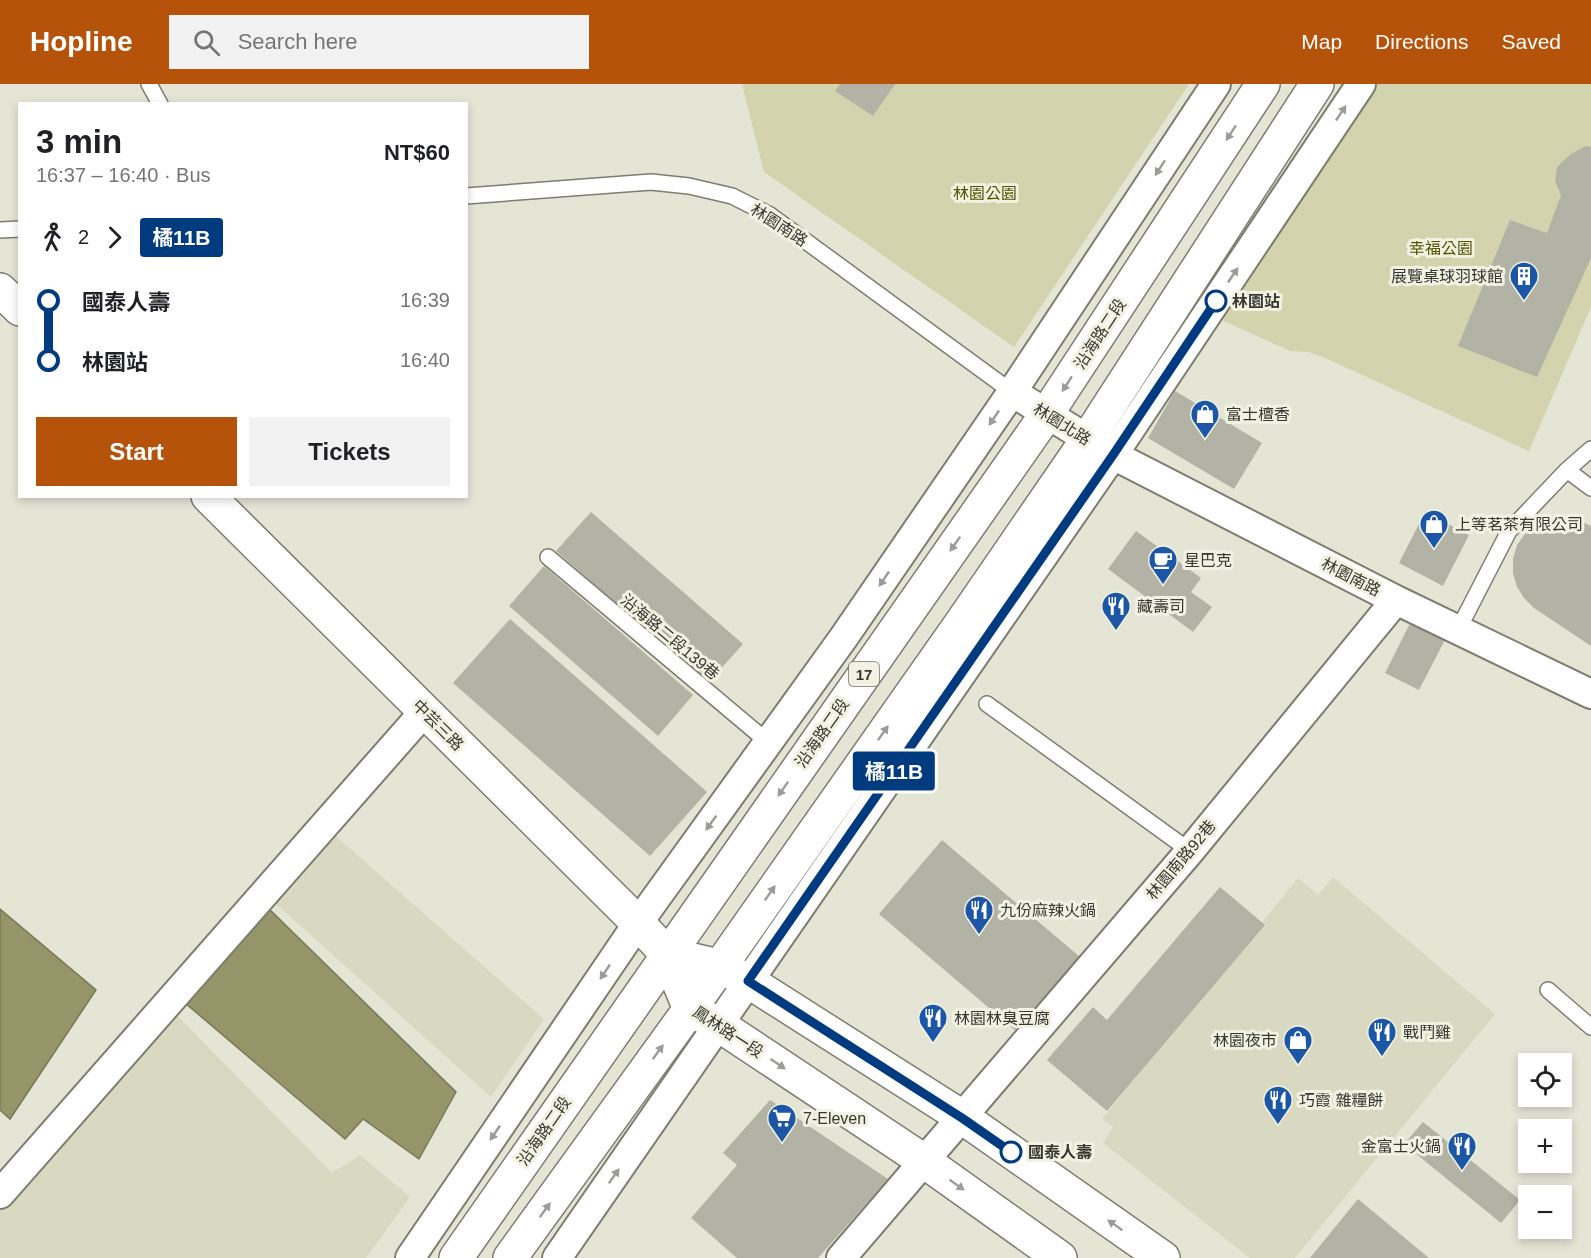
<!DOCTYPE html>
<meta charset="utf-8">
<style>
:root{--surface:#fff;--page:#f2f2f2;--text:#202124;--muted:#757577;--accent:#b45309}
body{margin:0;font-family:Arial,"Noto Sans TC",sans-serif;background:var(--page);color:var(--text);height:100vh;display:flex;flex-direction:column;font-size:22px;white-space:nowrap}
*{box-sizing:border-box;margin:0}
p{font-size:20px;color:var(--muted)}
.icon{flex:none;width:33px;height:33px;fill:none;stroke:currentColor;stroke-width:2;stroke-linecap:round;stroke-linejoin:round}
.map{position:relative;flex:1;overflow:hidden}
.panel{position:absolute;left:18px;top:18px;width:450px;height:396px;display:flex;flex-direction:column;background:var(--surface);border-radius:0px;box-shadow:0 3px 9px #0003}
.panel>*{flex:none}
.badge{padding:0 12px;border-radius:4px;font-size:21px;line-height:39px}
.buttons{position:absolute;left:1518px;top:969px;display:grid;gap:12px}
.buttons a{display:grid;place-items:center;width:54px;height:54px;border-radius:0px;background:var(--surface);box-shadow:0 3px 9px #0003;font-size:30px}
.map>.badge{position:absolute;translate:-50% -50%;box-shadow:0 0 0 3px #fff}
.legs{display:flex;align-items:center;gap:9px;height:66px;padding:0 18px;font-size:20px}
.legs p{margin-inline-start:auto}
.head{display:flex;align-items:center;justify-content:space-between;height:102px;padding:0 18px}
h1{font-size:33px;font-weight:700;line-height:45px}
.button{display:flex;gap:12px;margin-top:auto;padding:12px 18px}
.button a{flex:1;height:69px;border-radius:0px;background:var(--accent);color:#fff;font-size:24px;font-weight:700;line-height:69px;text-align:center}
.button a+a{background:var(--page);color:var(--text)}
ul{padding:0 18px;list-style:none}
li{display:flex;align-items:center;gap:21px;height:60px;font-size:22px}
li i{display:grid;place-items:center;width:9px;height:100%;margin:0 8px;background:currentColor}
li i::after{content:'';width:15px;height:15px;margin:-8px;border:4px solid;border-radius:50%;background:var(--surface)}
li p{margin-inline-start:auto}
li:first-child i{background:linear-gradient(#0000 50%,currentColor 0)}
li:last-child i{background:linear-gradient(currentColor 50%,#0000 0)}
header{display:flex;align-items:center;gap:36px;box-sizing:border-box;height:84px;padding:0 30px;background:var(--accent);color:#fff}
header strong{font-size:28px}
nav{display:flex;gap:33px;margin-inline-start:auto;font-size:21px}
.search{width:420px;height:54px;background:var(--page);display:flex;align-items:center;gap:15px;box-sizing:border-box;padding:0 21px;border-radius:0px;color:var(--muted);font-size:22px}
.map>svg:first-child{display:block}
</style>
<header>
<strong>Hopline</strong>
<div class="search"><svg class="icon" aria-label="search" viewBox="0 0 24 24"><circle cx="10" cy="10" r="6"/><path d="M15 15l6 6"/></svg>Search here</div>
<nav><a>Map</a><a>Directions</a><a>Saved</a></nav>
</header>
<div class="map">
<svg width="1591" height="1174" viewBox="0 0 1591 1174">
<rect width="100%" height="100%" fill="#e4e5d5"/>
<path fill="#d9d9c2" d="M 314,733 L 544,935 L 491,1013 L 255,801 Z
M 1333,793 L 1495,930 L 1295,1174 L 1250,1174 L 1103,1059 L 1113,1043 L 1102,1035 L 1298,794 L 1318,811 Z
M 161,915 L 332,1089 L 360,1071 L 410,1113 L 366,1174 L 0,1174 L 0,1106 Z"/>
<path fill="#d3d4ae" d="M 742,0 L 1189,0 L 1014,263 L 764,88 Z
M 1372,0 L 1591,0 L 1591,223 L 1529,367 L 1325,274 L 1308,268 L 1290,267 L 1224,237 L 1221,232 Z"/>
<path fill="#959569" stroke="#797958" stroke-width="1.5" d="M 263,819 L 456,1008 L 419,1075 L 363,1035 L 345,1055 L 178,913 Z
M 0,825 L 96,906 L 10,1035 L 0,1026 Z"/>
<path fill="#b2b3a4" d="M 840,0 L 895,0 L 873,32 L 835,7 Z
M 1586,62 L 1591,63 L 1591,174 L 1537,293 L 1458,262 L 1510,136 L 1547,149 L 1561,111 L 1555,97 L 1557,83 L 1571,70 Z
M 1175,307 L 1262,359 L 1234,405 L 1148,354 Z
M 591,428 L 743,560 L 708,599 L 556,467 Z
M 1425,428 L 1469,451 L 1443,502 L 1399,479 Z
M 1563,433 L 1577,435 L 1591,442 L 1591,562 L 1534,524 L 1524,514 L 1517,503 L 1513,489 L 1513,475 L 1517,461 L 1525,450 L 1536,441 L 1549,435 Z
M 1136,447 L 1201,494 L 1191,508 L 1212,523 L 1193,548 L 1108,485 Z
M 544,482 L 693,611 L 658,652 L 509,522 Z
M 1414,531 L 1449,548 L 1419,606 L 1385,589 Z
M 510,535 L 707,708 L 650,772 L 453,599 Z
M 942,756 L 1080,873 L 1016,947 L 879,830 Z
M 1220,803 L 1265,841 L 1107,1027 L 1047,976 L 1093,923 L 1107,936 Z
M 770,1016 L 888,1095 L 818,1174 L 737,1174 L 691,1134 L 737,1081 L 723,1069 Z
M 1423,1038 L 1520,1116 L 1501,1139 L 1404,1060 Z
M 1358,1115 L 1429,1174 L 1310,1174 Z"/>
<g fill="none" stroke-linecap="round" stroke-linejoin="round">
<g stroke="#7d7d6f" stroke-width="18">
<path id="lane" d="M 149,0 L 160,20
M 466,112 L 651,98 L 689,102 L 732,112 L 770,131 L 1012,308
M 0,146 L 20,145
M 1567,386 L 1591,404
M 548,473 L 769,659
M 1458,546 L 1509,447 L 1567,386 L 1591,365
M 987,620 L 1190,767
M 1548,906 L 1591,943"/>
</g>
<g stroke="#7d7d6f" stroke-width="32">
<path id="street" d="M 1012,308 L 1113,371 L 1396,516 L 1591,610
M 0,1110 L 424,628
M 410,1174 L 638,839 L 844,553 L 1012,308 L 1216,0
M 557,1174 L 1113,371 L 1361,0
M 841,1174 L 1190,767 L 1396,516"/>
</g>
<g stroke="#7d7d6f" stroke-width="36">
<path id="secondary" d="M 0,206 L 20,225
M 208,412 L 638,839 L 667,870"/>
</g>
<g stroke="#7d7d6f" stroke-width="36">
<path id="primary" d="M 667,870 L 719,882 L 748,897 L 962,1033 L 1163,1174
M 667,870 L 690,925 L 719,941 L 924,1077 L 1060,1174
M 456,1174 L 1046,331 L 1263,0
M 510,1174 L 690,925 L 962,538 L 1087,356 L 1317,0"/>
</g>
<use href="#lane" stroke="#fff" stroke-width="15"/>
<use href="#street" stroke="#fff" stroke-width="28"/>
<use href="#secondary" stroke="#fff" stroke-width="33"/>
<use href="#primary" stroke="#fff" stroke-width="33"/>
</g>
<defs><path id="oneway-solid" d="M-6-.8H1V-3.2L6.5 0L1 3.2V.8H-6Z" transform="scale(1.5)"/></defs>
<g fill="#9b9c98">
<use href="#oneway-solid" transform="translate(1341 29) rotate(-56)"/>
<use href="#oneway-solid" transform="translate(1231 49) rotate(123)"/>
<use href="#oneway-solid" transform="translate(1160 84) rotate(123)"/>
<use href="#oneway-solid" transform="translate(1233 191) rotate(-56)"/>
<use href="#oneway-solid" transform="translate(1067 300) rotate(123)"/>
<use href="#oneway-solid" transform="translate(994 334) rotate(124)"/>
<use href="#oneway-solid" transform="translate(955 460) rotate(125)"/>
<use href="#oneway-solid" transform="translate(884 495) rotate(124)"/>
<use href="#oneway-solid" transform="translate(883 649) rotate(-55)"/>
<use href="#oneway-solid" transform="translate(783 705) rotate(125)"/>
<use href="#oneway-solid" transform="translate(711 739) rotate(126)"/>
<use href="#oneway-solid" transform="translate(770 809) rotate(-55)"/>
<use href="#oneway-solid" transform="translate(605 888) rotate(124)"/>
<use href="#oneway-solid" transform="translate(658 968) rotate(-54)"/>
<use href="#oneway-solid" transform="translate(778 980) rotate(34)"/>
<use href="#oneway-solid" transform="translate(495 1049) rotate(124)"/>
<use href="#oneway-solid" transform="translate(614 1092) rotate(-55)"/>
<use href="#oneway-solid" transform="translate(957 1101) rotate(35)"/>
<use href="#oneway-solid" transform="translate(545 1126) rotate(-54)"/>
<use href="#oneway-solid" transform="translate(1115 1141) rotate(-145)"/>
</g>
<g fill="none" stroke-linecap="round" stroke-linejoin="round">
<g stroke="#fff" stroke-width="14">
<path id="line-1" d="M 1011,1068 L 962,1034 L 748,897 L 1113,371 L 1216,217"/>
</g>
<use href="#line-1" stroke="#003b80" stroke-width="9"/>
</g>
<defs>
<g id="building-pin" transform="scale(1.5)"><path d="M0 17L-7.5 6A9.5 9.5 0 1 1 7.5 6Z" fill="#1b56a7" stroke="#f1f2e2"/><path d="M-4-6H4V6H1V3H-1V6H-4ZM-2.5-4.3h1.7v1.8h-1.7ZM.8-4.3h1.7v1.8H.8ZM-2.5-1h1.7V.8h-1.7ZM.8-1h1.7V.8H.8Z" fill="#fff"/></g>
<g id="shop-pin" transform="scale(1.5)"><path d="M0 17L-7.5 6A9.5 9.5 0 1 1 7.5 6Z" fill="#1b56a7" stroke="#f1f2e2"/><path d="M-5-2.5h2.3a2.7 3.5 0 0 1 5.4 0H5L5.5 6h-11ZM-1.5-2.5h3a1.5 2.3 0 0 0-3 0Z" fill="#fff"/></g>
<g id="cafe-pin" transform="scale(1.5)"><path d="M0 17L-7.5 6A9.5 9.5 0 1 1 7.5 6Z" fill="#1b56a7" stroke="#f1f2e2"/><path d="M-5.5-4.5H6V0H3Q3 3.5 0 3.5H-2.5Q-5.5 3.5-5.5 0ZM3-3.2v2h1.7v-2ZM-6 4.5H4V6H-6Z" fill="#fff"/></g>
<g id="restaurant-pin" transform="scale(1.5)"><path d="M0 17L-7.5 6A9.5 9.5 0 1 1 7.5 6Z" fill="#1b56a7" stroke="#f1f2e2"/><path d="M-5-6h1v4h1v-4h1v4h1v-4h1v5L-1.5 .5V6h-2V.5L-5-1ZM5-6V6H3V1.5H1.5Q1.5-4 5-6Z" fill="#fff"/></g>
<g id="supermarket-pin" transform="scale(1.5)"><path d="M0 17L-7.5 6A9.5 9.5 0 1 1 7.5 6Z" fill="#1b56a7" stroke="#f1f2e2"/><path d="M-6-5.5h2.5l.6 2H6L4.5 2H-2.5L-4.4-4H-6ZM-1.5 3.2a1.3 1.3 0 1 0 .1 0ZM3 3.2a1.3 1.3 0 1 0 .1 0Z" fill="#fff"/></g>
</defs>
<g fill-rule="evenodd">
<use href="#building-pin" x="1524" y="192"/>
<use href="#shop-pin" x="1205" y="330"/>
<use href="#shop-pin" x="1434" y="440"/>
<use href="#cafe-pin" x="1163" y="476"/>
<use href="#restaurant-pin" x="1116" y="522"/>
<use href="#restaurant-pin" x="979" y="826"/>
<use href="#restaurant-pin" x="933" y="934"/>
<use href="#restaurant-pin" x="1382" y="948"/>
<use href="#shop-pin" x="1298" y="956"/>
<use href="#restaurant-pin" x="1278" y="1016"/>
<use href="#supermarket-pin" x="782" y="1034"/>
<use href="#restaurant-pin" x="1462" y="1062"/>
</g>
<g fill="#fff" stroke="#003b80" stroke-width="3">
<circle cx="1216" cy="217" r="10"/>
<circle cx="1011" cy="1068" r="10"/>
</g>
<g text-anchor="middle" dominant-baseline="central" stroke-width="6" stroke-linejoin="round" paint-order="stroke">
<rect fill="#f1f2e2" stroke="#6f7067" stroke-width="1.5" x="849" y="578" width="30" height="24" rx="4.5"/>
<g font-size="15" font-weight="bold" fill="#373832">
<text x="864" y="590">17</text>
</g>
<g font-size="16" fill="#555201" stroke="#f1f2e2">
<text x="985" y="109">林園公園</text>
<text x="1441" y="164">幸福公園</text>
</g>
<g font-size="16" fill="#373832" stroke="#f1f2e2">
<text transform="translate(779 141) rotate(33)">林園南路</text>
<text transform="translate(1100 250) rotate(-57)">沿海路二段</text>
<text transform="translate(1062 340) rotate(32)">林園北路</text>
<text transform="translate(1351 493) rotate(27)">林園南路</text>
<text transform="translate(670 553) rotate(40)">沿海路二段139巷</text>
<text transform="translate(438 641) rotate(45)">中芸三路</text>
<text transform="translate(822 649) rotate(-55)">沿海路二段</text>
<text transform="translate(1181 776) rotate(-50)">林園南路92巷</text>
<text transform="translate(728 948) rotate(33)">鳳林路一段</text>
<text transform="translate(544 1047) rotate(-55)">沿海路二段</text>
</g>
<g font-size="16" fill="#373832" stroke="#f1f2e2" text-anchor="start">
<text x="1503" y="192" text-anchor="end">展覽桌球羽球館</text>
<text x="1226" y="330">富士檀香</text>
<text x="1455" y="440">上等茗茶有限公司</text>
<text x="1184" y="476">星巴克</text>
<text x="1137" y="522">藏壽司</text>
<text x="1000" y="826">九份麻辣火鍋</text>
<text x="954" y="934">林園林臭豆腐</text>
<text x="1403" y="948">戰鬥雞</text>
<text x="1277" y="956" text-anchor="end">林園夜市</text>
<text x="1299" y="1016">巧霞 雜糧餅</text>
<text x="803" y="1034">7-Eleven</text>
<text x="1441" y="1062" text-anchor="end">金富士火鍋</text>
</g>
<g font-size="16" font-weight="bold" fill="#373832" stroke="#f1f2e2" text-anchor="start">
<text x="1232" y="217">林園站</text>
<text x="1028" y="1068">國泰人壽</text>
</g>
</g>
</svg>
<div class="buttons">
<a><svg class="icon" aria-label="locate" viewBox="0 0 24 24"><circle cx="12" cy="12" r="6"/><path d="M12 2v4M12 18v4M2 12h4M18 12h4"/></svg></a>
<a>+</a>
<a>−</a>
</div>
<b class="badge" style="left:894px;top:687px;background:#003b80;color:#fff">橘11B</b>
<section class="panel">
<div class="head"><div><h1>3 min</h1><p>16:37 – 16:40 · Bus</p></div><b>NT$60</b></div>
<div class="legs"><svg class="icon" aria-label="walk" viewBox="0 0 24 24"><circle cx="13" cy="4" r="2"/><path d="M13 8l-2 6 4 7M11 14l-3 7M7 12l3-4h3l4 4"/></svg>2<svg class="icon" aria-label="forward" viewBox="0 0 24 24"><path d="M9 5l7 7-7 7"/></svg><b class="badge" style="background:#003b80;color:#fff">橘11B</b></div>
<ul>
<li><i style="color:#003b80"></i><b>國泰人壽</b><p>16:39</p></li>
<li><i style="color:#003b80"></i><b>林園站</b><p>16:40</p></li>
</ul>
<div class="button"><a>Start</a><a>Tickets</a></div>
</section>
</div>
